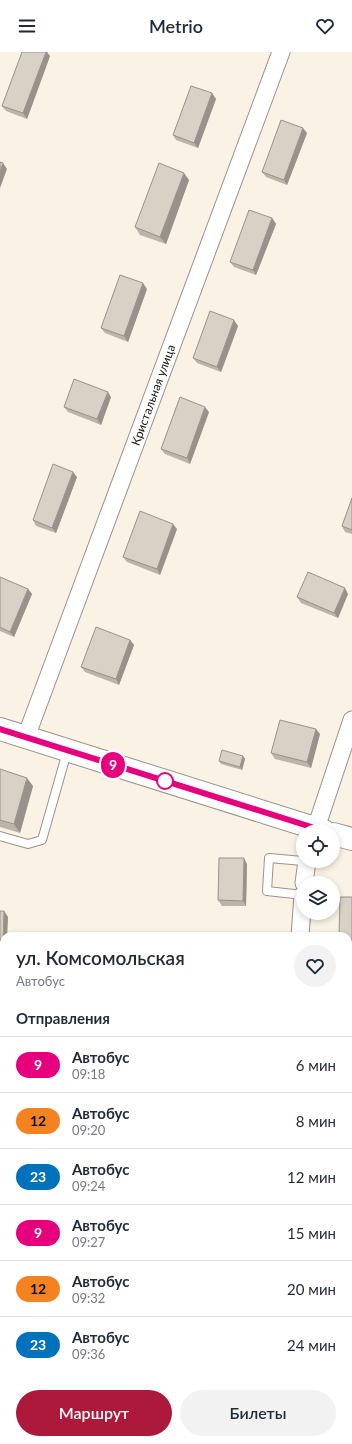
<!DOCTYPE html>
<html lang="ru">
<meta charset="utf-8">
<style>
:root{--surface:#fff;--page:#f2f2f3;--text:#1f2937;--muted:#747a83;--line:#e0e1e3;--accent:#ad193b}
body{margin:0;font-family:Lato,sans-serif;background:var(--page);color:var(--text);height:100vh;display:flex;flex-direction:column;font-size:15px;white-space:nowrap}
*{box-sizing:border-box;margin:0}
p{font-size:13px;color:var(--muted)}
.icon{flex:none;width:22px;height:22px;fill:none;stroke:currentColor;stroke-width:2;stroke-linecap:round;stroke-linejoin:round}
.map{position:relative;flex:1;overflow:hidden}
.panel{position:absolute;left:0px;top:880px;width:352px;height:512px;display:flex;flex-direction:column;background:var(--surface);border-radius:12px 12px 0 0;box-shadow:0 2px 6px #0003}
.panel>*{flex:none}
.badge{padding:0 8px;border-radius:13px;font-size:14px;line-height:26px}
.controls{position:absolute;left:296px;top:772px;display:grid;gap:8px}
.controls a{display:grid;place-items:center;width:44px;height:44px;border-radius:50%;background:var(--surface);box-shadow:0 2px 6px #0003;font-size:20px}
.map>.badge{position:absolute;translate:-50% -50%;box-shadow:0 0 0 2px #fff}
h2{padding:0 16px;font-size:15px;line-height:36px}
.round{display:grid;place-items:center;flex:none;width:42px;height:42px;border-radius:21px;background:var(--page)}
.headline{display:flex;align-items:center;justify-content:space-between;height:68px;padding:0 16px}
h1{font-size:19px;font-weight:600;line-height:30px}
.action{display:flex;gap:8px;margin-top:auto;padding:8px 16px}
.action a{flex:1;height:46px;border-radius:24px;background:var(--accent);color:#fff;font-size:16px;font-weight:600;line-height:46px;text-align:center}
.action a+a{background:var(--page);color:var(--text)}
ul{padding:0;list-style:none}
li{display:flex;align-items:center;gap:12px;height:56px;padding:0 16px;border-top:1px solid var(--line)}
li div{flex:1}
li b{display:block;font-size:15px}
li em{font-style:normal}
li .badge{min-width:44px;font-weight:700;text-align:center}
header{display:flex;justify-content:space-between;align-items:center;height:52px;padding:0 16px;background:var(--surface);font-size:18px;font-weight:600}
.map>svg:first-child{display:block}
</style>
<header><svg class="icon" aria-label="menu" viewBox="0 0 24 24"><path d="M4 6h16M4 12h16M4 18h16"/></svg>Metrio<svg class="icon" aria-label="heart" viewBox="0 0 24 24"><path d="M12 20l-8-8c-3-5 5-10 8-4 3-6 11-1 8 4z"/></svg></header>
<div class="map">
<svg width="352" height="1392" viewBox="0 0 352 1392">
<rect width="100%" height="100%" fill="#fbf2e6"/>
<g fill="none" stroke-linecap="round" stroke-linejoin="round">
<g stroke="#9b9388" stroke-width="10">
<path id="lane" d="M 0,784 L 28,792 L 42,788 L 67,700
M 303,843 L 267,839 L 269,806 L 303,809"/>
</g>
<g stroke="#9b9388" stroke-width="19">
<path id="street" d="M 26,685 L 281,0
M 315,779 L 352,668
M 304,831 L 307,809
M 300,884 L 303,843
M 291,1392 L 291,1388"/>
</g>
<g stroke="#9b9388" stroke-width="24">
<path id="secondary" d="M 0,677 L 324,779
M 333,782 L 352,787"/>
</g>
<use href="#lane" stroke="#fff" stroke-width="8"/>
<use href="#street" stroke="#fff" stroke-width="17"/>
<use href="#secondary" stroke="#fff" stroke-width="22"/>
</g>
<path fill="#bbb4a9" d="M 50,4 L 27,67 L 6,59 L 2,54 Z
M 212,41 L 216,47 L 198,96 L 176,88 L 173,83 Z
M 307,81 L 287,133 L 266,125 L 262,120 Z
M 189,128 L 166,192 L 140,183 L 135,175 Z
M 272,166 L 276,172 L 256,223 L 234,215 L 230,210 Z
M 147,237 L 128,290 L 105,281 L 101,276 Z
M 238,274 L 221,320 L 197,311 L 193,306 Z
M 111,345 L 101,373 L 68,360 L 64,355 Z
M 209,360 L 190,412 L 165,402 L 161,397 Z
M 77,425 L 56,481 L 36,474 L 33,468 Z
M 352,446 L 352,482 L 345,480 L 342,474 Z
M 177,477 L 160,523 L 127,510 L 123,505 Z
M 0,525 L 28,537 L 32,542 L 14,585 L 0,579 Z
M 348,542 L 338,566 L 301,551 L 297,545 Z
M 130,588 L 134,593 L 119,633 L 85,620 L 81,615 Z
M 320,682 L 311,716 L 275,707 L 271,701 Z
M 243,704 L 245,707 L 242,718 L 221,712 L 219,709 Z
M 0,717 L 33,734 L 20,781 L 0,775 Z
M 247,812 L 246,854 L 222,854 L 218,848 Z
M 352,845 L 352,897 L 348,897 L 348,884 Z
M 0,859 L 4,859 L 8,865 L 7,884 L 4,884 L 4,893 L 0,893 Z
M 348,927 L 352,927 L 352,988 L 348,988 Z
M 348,1050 L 352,1050 L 352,1081 L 348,1081 Z
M 348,1126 L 352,1126 L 352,1200 L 348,1200 Z
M 348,1245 L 352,1245 L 352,1303 L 348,1303 Z"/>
<path fill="#98928a" d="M 46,0 L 47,0 L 50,4 L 27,67 L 23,61 Z
M 212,41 L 216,47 L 198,96 L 194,91 Z
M 303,76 L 307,81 L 287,133 L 284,128 Z
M 3,111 L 7,117 L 0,136 L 0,120 Z
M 184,121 L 189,128 L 166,192 L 160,185 Z
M 272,166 L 276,172 L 256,223 L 253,218 Z
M 143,231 L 147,237 L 128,290 L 124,284 Z
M 234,268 L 238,274 L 221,320 L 217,315 Z
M 108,340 L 111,345 L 101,373 L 97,367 Z
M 205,355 L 209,360 L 190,412 L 187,406 Z
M 73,420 L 77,425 L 56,481 L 52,476 Z
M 173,472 L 177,477 L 160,523 L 157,517 Z
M 345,536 L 348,542 L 338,566 L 334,561 Z
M 28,537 L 32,542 L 14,585 L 10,580 Z
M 130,588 L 134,593 L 119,633 L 116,627 Z
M 316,677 L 320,682 L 311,716 L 307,710 Z
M 243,704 L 245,707 L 242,718 L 240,715 Z
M 27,726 L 33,734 L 20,781 L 14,772 Z
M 244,806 L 247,812 L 246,854 L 243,849 Z
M 4,859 L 8,865 L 7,884 L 4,884 L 4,889 L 3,888 Z"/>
<path fill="#d9d1c5" stroke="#98928a" d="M 22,0 L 46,0 L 23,61 L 2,54 Z
M 191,34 L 212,41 L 194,91 L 173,83 Z
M 281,68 L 303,76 L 284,128 L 262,120 Z
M 0,110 L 3,111 L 0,120 Z
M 159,111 L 184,121 L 160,185 L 135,175 Z
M 249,158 L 272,166 L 253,218 L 230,210 Z
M 120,223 L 143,231 L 124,284 L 101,276 Z
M 210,259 L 234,268 L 217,315 L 193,306 Z
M 74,327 L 108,340 L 97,367 L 64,355 Z
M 180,345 L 205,355 L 187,406 L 161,397 Z
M 53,412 L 73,420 L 52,476 L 33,468 Z
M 352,446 L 352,478 L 342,474 Z
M 140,459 L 173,472 L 157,517 L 123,505 Z
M 308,520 L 345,536 L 334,561 L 297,545 Z
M 0,525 L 28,537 L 10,580 L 0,575 Z
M 96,575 L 130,588 L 116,627 L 81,615 Z
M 280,668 L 316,677 L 307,710 L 271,701 Z
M 222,698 L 243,704 L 240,715 L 219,709 Z
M 0,717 L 27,726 L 14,772 L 0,768 Z
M 219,806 L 244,806 L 243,849 L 218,848 Z
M 340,845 L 352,845 L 352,890 L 348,889 L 348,884 L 339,884 Z
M 0,859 L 4,859 L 3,888 L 0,888 Z
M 348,927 L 352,927 L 352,983 L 348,982 Z
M 348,1050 L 352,1050 L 352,1076 L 348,1076 Z
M 348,1126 L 352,1126 L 352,1194 L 348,1194 Z
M 348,1245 L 352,1245 L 352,1298 L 348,1297 Z"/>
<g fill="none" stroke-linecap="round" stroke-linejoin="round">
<g stroke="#fff" stroke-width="9">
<path id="line" d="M 0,677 L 324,779"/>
</g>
<use href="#line" stroke="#e6007e" stroke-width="6"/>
</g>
<circle fill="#fff" stroke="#e6007e" stroke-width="2" cx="165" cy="729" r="8"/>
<g text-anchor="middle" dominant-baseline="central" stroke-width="4" stroke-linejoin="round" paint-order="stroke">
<g font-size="12" fill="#16130f" stroke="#fff">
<text transform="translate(153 343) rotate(-70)">Кристальная улица</text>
</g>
</g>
</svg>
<div class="controls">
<a><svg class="icon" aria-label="locate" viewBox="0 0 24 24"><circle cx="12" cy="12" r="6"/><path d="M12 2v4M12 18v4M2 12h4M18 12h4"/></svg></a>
<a><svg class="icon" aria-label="layers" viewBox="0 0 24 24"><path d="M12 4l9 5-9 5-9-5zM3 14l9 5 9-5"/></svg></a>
</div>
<b class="badge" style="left:113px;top:713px;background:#e6007e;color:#fff">9</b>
<section class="panel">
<div class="headline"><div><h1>ул. Комсомольская</h1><p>Автобус</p></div><a class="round"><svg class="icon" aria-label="heart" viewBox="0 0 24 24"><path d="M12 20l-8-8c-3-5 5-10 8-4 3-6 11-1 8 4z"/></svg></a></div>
<h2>Отправления</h2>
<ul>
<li><span class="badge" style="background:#e6007e;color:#fff">9</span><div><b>Автобус</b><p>09:18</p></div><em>6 мин</em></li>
<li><span class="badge" style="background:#f58220;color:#111">12</span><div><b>Автобус</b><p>09:20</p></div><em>8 мин</em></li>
<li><span class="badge" style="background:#0072bc;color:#fff">23</span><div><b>Автобус</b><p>09:24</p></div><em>12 мин</em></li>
<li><span class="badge" style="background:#e6007e;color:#fff">9</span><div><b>Автобус</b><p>09:27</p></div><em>15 мин</em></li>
<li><span class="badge" style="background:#f58220;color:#111">12</span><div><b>Автобус</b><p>09:32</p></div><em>20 мин</em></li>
<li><span class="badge" style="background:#0072bc;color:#fff">23</span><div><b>Автобус</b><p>09:36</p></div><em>24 мин</em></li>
</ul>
<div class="action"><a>Маршрут</a><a>Билеты</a></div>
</section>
</div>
